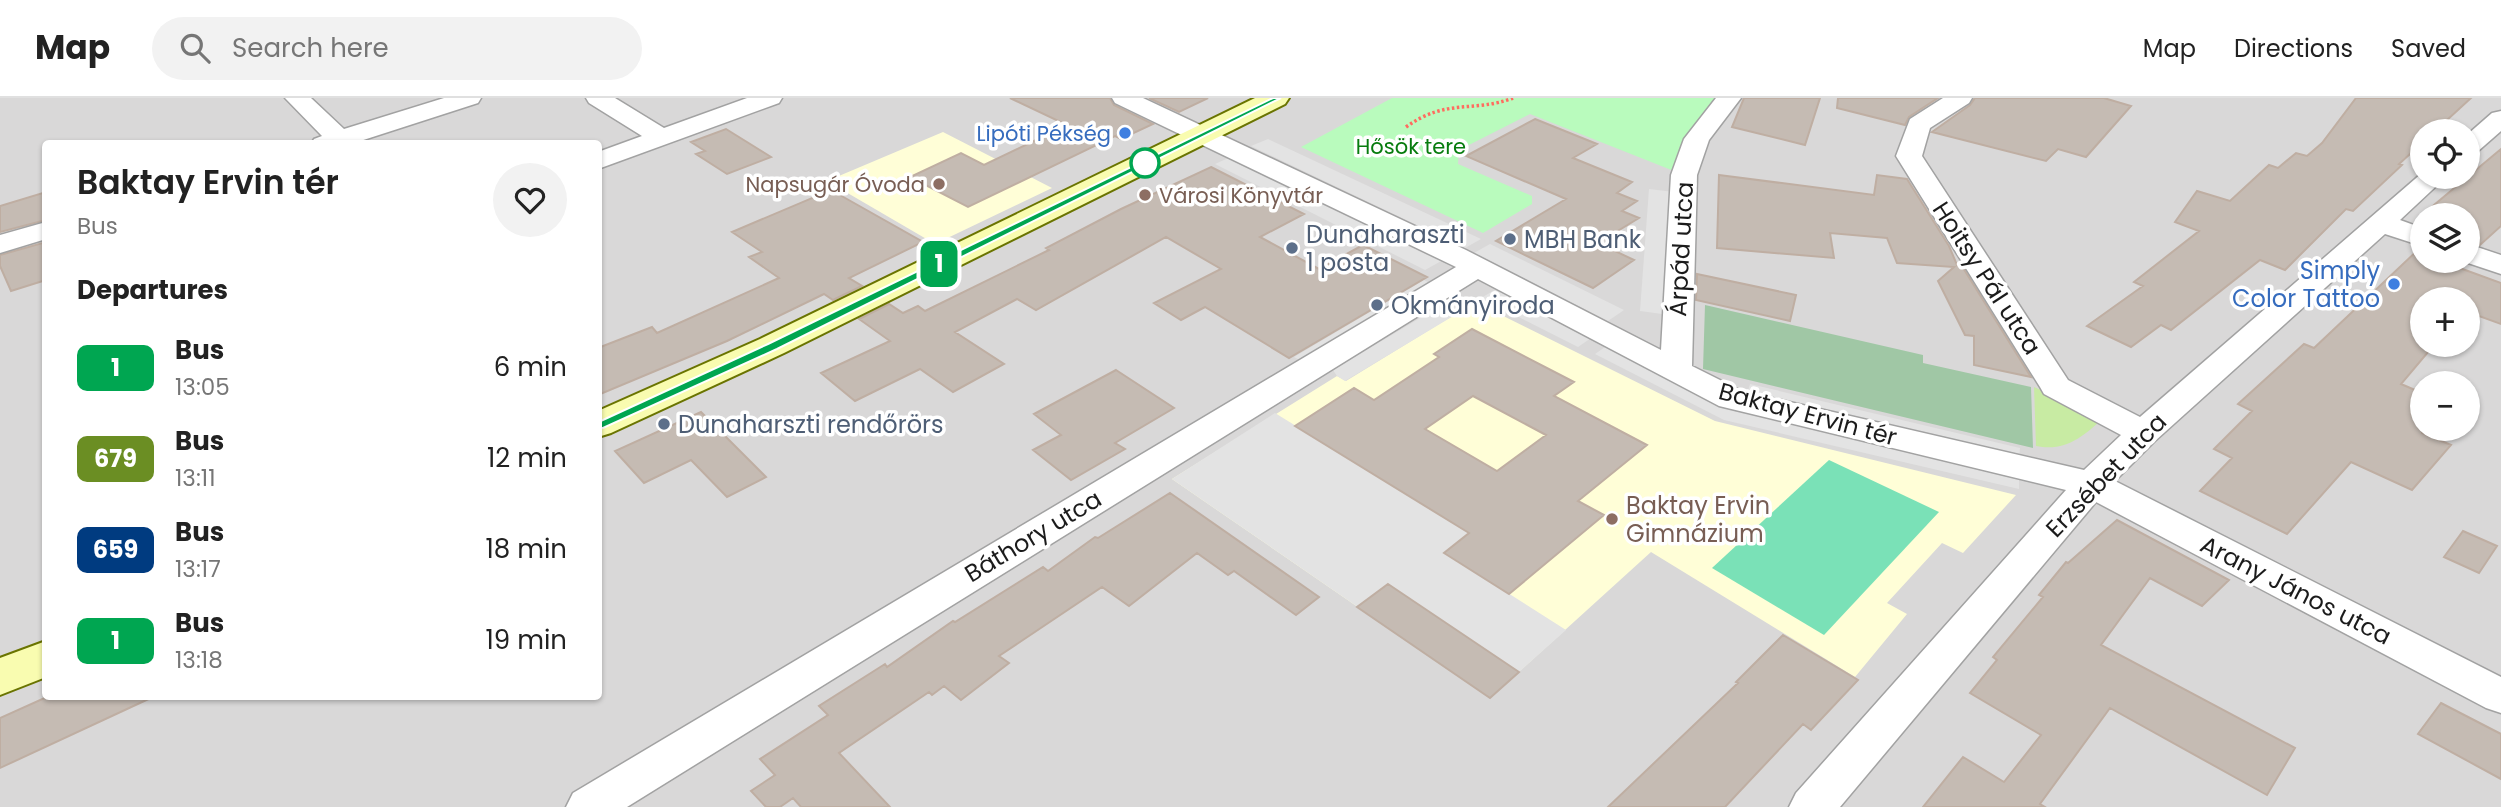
<!DOCTYPE html>
<meta charset="utf-8">
<style>
:root{--surface:#fff;--page:#f2f2f2;--text:#222;--muted:#767676;--line:#e0e0e0}
body{margin:0;font-family:Poppins,sans-serif;background:var(--page);color:var(--text);height:100vh;display:flex;flex-direction:column;font-size:26px;white-space:nowrap}
*{box-sizing:border-box;margin:0}
p{font-size:23px;color:var(--muted)}
.icon{flex:none;width:38px;height:38px;fill:none;stroke:currentColor;stroke-width:2;stroke-linecap:round;stroke-linejoin:round}
.map{position:relative;flex:1;overflow:hidden}
.drawer{position:absolute;left:42px;top:42px;width:560px;height:560px;display:flex;flex-direction:column;background:var(--surface);border-radius:7px;box-shadow:0 2px 5px #0004}
.drawer>*{flex:none}
.badge{padding:0 14px;border-radius:10px;font-size:24px;line-height:46px}
.buttons{position:absolute;left:2410px;top:21px;display:grid;gap:14px}
.buttons a{display:grid;place-items:center;width:70px;height:70px;border-radius:50%;background:var(--surface);box-shadow:0 2px 5px #0004;font-size:35px}
.map>.badge{position:absolute;translate:-50% -50%;box-shadow:0 0 0 4px #fff}
h2{padding:0 35px;font-size:26px;line-height:63px}
.round{display:grid;place-items:center;flex:none;width:74px;height:74px;border-radius:37px;background:var(--page)}
.headline{display:flex;align-items:center;justify-content:space-between;height:119px;padding:0 35px}
h1{font-size:33px;font-weight:600;line-height:52px}
ul{padding:0;list-style:none}
li{display:flex;align-items:center;gap:21px;height:91px;padding:0 35px}
li div{flex:1}
li b{display:block;font-size:26px}
li em{font-style:normal}
li .badge{min-width:77px;font-weight:700;text-align:center}
header{display:flex;align-items:center;gap:42px;box-sizing:border-box;height:98px;padding:0 35px;background:var(--surface);border-bottom:2px solid var(--line)}
header strong{font-size:33px}
nav{display:flex;gap:38px;margin-inline-start:auto;font-size:24px}
.search{width:490px;height:63px;background:var(--page);display:flex;align-items:center;gap:18px;box-sizing:border-box;padding:0 24px;border-radius:38px;color:var(--muted);font-size:26px}
.map>svg:first-child{display:block}
</style>
<header>
<strong>Map</strong>
<div class="search"><svg class="icon" aria-label="search" viewBox="0 0 24 24"><circle cx="10" cy="10" r="6"/><path d="M15 15l6 6"/></svg>Search here</div>
<nav><a>Map</a><a>Directions</a><a>Saved</a></nav>
</header>
<div class="map">
<svg width="2501" height="709" viewBox="0 0 2501 709">
<rect width="100%" height="100%" fill="#ede9e0"/>
<path fill="#d9d8d8" fill-rule="evenodd" d="M 0,0 L 2501,0 L 2501,709 L 0,709 ZM 2422,33 L 2468,33 L 2468,79 L 2422,79 ZM 46,46 L 598,46 L 598,598 L 46,598 ZM 2422,117 L 2468,117 L 2468,163 L 2422,163 ZM 2422,201 L 2468,201 L 2468,247 L 2422,247 ZM 2422,285 L 2468,285 L 2468,331 L 2422,331 Z"/>
<path fill="#fffed7" d="M 943,34 L 1052,90 L 935,146 L 827,83 Z
M 1475,204 L 1715,323 L 2016,397 L 1963,455 L 1942,445 L 1887,505 L 1907,516 L 1855,579 L 1651,454 L 1490,600 L 1172,381 L 1337,278 L 1346,283 Z"/>
<path fill="#c8eba3" d="M 2034,289 L 2103,320 C 2083,339 2065,354 2036,348 Z"/>
<path fill="#a0c7a5" d="M 1705,207 L 1923,257 L 1923,265 L 2031,289 L 2033,350 L 1703,271 Z"/>
<path fill="#b9fbbd" d="M 1392,0 L 1729,0 L 1684,77 L 1530,16 L 1459,52 L 1458,66 L 1532,98 L 1532,106 L 1483,135 L 1301,49 Z"/>
<path fill="#7ae1b7" d="M 1829,362 L 1939,414 L 1824,537 L 1712,470 Z"/>
<path fill="#e3e3e3" d="M 1268,41 L 1481,141 L 1465,150 L 1251,48 Z
M 1233,58 L 1443,162 L 1425,172 L 1215,66 Z
M 1649,91 L 1674,94 L 1669,217 L 1640,213 Z
M 1490,146 L 1624,212 L 1608,223 L 1474,155 Z
M 1424,182 L 1437,189 L 1307,266 L 1294,259 Z
M 1498,190 L 1594,238 L 1578,249 L 1481,200 Z
M 1457,198 L 1470,208 L 1345,283 L 1337,278 L 1333,272 Z
M 1608,247 L 1729,309 L 2019,376 L 2019,391 L 1724,322 L 1595,256 Z
M 1750,286 L 2020,350 L 2019,361 L 1747,296 Z
M 1275,315 L 1469,435 L 1445,455 L 1566,532 L 1490,600 L 1172,381 Z"/>
<path fill="#c5bbb3" stroke="#bfaea2" stroke-width="2" fill-rule="evenodd" d="M 1010,0 L 1110,0 L 1114,7 L 1153,26 L 1121,41 L 1115,38 L 968,109 L 910,79 L 961,55 L 984,67 L 1067,27 Z
M 1149,0 L 1208,0 L 1179,14 Z
M 1744,0 L 1820,0 L 1805,47 L 1732,29 Z
M 1838,0 L 1938,0 L 1909,19 L 1905,27 L 1837,10 Z
M 1975,0 L 2104,0 L 2131,8 L 2086,59 L 2058,51 L 2046,63 L 1932,34 L 1970,7 Z
M 2356,0 L 2471,0 L 2435,33 L 2422,33 L 2422,45 L 2399,66 L 2402,67 L 2353,113 L 2346,111 L 2285,172 L 2260,162 L 2171,232 L 2161,227 L 2131,249 L 2087,228 L 2143,188 L 2134,184 L 2199,133 L 2175,124 L 2197,93 L 2230,103 L 2269,67 L 2278,70 L 2296,55 L 2307,58 L 2322,45 Z
M 1535,21 L 1597,46 L 1573,60 L 1632,84 L 1617,95 L 1637,103 L 1622,113 L 1639,120 L 1598,145 L 1634,162 L 1593,190 L 1496,143 L 1566,101 L 1466,58 Z
M 726,31 L 771,59 L 727,76 L 696,56 L 705,53 L 691,44 Z
M 2501,51 L 2501,128 L 2480,147 L 2468,144 L 2468,117 L 2422,117 Z
M 1211,69 L 1304,116 L 1260,139 L 1319,171 L 1363,147 L 1427,179 L 1289,260 L 1205,209 L 1181,222 L 1154,205 L 1221,171 L 1166,139 L 1036,212 L 1017,201 L 955,234 L 1004,266 L 953,294 L 920,271 L 855,303 L 821,275 L 890,243 L 859,221 L 889,206 L 903,215 L 918,208 L 925,213 L 1049,152 L 1046,150 L 1121,111 Z
M 1719,77 L 1874,97 L 1877,77 L 1907,81 L 1949,148 L 1957,167 L 1960,165 L 2031,279 L 1974,267 L 1974,238 L 1965,237 L 1938,183 L 1954,169 L 1897,165 L 1887,140 L 1830,135 L 1834,160 L 1717,150 Z
M 831,92 L 923,144 L 849,180 L 862,188 L 833,202 L 824,196 L 727,243 L 598,297 L 598,250 L 652,229 L 657,235 L 779,180 L 749,159 L 762,154 L 732,134 Z
M 46,94 L 46,122 L 0,134 L 0,108 Z
M 46,144 L 46,182 L 11,193 L 0,168 L 0,157 Z
M 2420,150 L 2422,150 L 2422,163 L 2459,163 L 2461,165 L 2457,169 L 2501,185 L 2501,226 L 2468,214 L 2468,201 L 2422,201 L 2422,247 L 2434,247 L 2401,286 L 2422,295 L 2422,335 L 2451,347 L 2412,392 L 2351,364 L 2287,436 L 2200,393 L 2232,360 L 2214,351 L 2252,313 L 2238,306 L 2304,246 L 2314,250 Z
M 1697,176 L 1796,197 L 1790,223 L 1696,202 Z
M 1472,231 L 1574,284 L 1554,298 L 1647,347 L 1578,403 L 1604,417 L 1509,496 L 1444,455 L 1469,435 L 1295,328 L 1354,290 L 1374,302 L 1439,259 L 1434,256 ZM 1473,298 L 1546,337 L 1497,373 L 1425,331 Z
M 1116,272 L 1174,310 L 1115,345 L 1125,351 L 1071,382 L 1033,352 L 1061,337 L 1034,316 Z
M 701,314 L 766,379 L 727,399 L 691,362 L 644,385 L 615,353 Z
M 1170,395 L 1319,499 L 1296,517 L 1234,473 L 1228,477 L 1197,455 L 1129,508 L 1102,489 L 999,558 L 1009,565 L 961,602 L 944,588 L 932,597 L 929,594 L 839,655 L 890,709 L 801,709 L 793,700 L 780,709 L 766,709 L 751,693 L 775,677 L 760,661 L 828,617 L 819,608 L 885,566 L 887,569 L 953,523 L 955,524 L 1043,469 L 1048,473 L 1095,439 L 1098,440 Z
M 2117,422 L 2229,482 L 2202,508 L 2150,480 L 2101,547 L 2295,650 L 2267,697 L 2110,610 L 2040,706 L 2045,709 L 1923,709 L 1963,659 L 2004,684 L 2041,637 L 1970,595 L 1997,562 L 1993,559 L 2043,499 L 2039,497 L 2066,464 L 2068,465 Z
M 2463,433 L 2497,448 L 2479,475 L 2444,459 Z
M 1388,486 L 1519,574 L 1490,600 L 1357,509 Z
M 1783,537 L 1858,582 L 1811,632 L 1803,626 L 1725,709 L 1608,709 L 1738,585 L 1736,584 Z
M 49,598 L 155,598 L 0,670 L 0,620 Z
M 2441,605 L 2501,636 L 2501,681 L 2418,636 Z"/>
<g fill="none" stroke-linecap="round" stroke-linejoin="round">
<g stroke="#a2a2a2" stroke-width="3">
<path id="minor" d="M 285,0 L 311,0 L 344,31 L 444,0 L 481,0 L 478,5 L 351,46 L 311,46 L 314,41 L 322,38 Z
M 586,0 L 615,0 L 664,30 L 747,0 L 782,0 L 779,5 L 598,71 L 598,54 L 642,38 L 589,5 Z
M 1112,0 L 1143,0 L 1466,152 L 1661,252 L 1671,77 L 1684,41 L 1716,0 L 1741,0 L 1709,42 L 1697,77 L 1692,268 L 1742,293 L 2084,372 L 2121,337 L 2044,296 L 2040,289 L 1896,58 L 1910,21 L 1943,0 L 1972,0 L 1969,5 L 1930,30 L 1922,58 L 2068,282 L 2140,319 L 2422,75 L 2422,79 L 2446,79 L 2400,122 L 2422,130 L 2422,148 L 2385,136 L 2155,343 L 2115,383 L 2501,579 L 2501,615 L 2486,610 L 2096,404 L 1840,709 L 1789,709 L 1796,695 L 2066,392 L 1719,308 L 1478,181 L 627,709 L 566,709 L 573,695 L 1456,169 L 1115,5 Z
M 2501,13 L 2501,33 L 2477,54 L 2468,57 L 2468,36 L 2492,15 Z
M 46,124 L 46,141 L 0,155 L 0,137 Z
M 2468,146 L 2501,157 L 2501,176 L 2462,163 L 2468,163 Z"/>
</g>
<g stroke="#6a7400" stroke-width="4">
<path id="secondary" d="M 1255,0 L 1289,0 L 1285,6 L 784,255 L 611,335 L 598,339 L 598,313 L 760,241 Z
M 46,543 L 46,579 L 0,597 L 0,560 Z"/>
</g>
<path stroke="#ff6c5f" stroke-width="3.5" stroke-dasharray="2.5 2.5" stroke-linecap="butt" d="M 1406,29 C 1446,0 1474,15 1513,0"/>
<use href="#minor" fill="#fff" fill-rule="evenodd"/>
<use href="#secondary" fill="#f9fcb0" fill-rule="evenodd"/>
</g>
<path fill="#00a651" stroke="#fff" stroke-width="2" d="M 1273,0 L 1281,0 L 777,251 L 603,330 L 594,330 L 592,327 L 768,246 Z"/>
<g fill="#3f7fe0" stroke="#fff" stroke-width="2.5">
<circle cx="1125" cy="35" r="7"/>
<circle cx="2394" cy="186" r="7"/>
</g>
<circle fill="#fff" stroke="#00a651" stroke-width="3.5" cx="1145" cy="65" r="14"/>
<g fill="#8d6e63" stroke="#fff" stroke-width="2.5">
<circle cx="939" cy="86" r="7"/>
<circle cx="1145" cy="97" r="7"/>
<circle cx="1612" cy="421" r="7"/>
</g>
<g fill="#5c6f8a" stroke="#fff" stroke-width="2.5">
<circle cx="1510" cy="141" r="7"/>
<circle cx="1292" cy="150" r="7"/>
<circle cx="1377" cy="207" r="7"/>
<circle cx="664" cy="326" r="7"/>
</g>
<g text-anchor="middle" dominant-baseline="central" stroke-width="7" stroke-linejoin="round" paint-order="stroke">
<g font-size="21" fill="#366cbe" stroke="#fff" text-anchor="end">
<text x="1111" y="35">Lipóti Pékség</text>
</g>
<g font-size="21" fill="#077c0e" stroke="#fff">
<text x="1411" y="48">Hősök tere</text>
</g>
<g font-size="21" fill="#785e54" stroke="#fff" text-anchor="end">
<text x="925" y="86">Napsugár Óvoda</text>
<text x="1159" y="97" text-anchor="start">Városi Könyvtár</text>
</g>
<g font-size="24" fill="#4e5e75" stroke="#fff" text-anchor="start">
<text x="1306" y="136">Dunaharaszti<tspan x="1306" dy="28">1 posta</tspan></text>
<text x="1524" y="141">MBH Bank</text>
<text x="1391" y="207">Okmányiroda</text>
<text x="678" y="326">Dunaharszti rendőrörs</text>
</g>
<g font-size="24" fill="#1b1b1b" stroke="#fff">
<text transform="translate(1681 151) rotate(-87)">Árpád utca</text>
<text transform="translate(1987 180) rotate(57)">Hoitsy Pál utca</text>
<text transform="translate(1808 316) rotate(15)">Baktay Ervin tér</text>
<text transform="translate(2106 377) rotate(-46)">Erzsébet utca</text>
<text transform="translate(1033 438) rotate(-31)">Báthory utca</text>
<text transform="translate(2296 492) rotate(27)">Arany János utca</text>
</g>
<g font-size="24" fill="#366cbe" stroke="#fff" text-anchor="end">
<text x="2380" y="172">Simply<tspan x="2380" dy="28">Color Tattoo</tspan></text>
</g>
<g font-size="24" fill="#785e54" stroke="#fff" text-anchor="start">
<text x="1626" y="407">Baktay Ervin<tspan x="1626" dy="28">Gimnázium</tspan></text>
</g>
</g>
</svg>
<div class="buttons">
<a><svg class="icon" aria-label="locate" viewBox="0 0 24 24"><circle cx="12" cy="12" r="6"/><path d="M12 2v4M12 18v4M2 12h4M18 12h4"/></svg></a>
<a><svg class="icon" aria-label="layers" viewBox="0 0 24 24"><path d="M12 4l9 5-9 5-9-5zM3 14l9 5 9-5"/></svg></a>
<a>+</a>
<a>−</a>
</div>
<b class="badge" style="left:939px;top:166px;background:#00a651;color:#fff">1</b>
<section class="drawer">
<div class="headline"><div><h1>Baktay Ervin tér</h1><p>Bus</p></div><a class="round"><svg class="icon" aria-label="heart" viewBox="0 0 24 24"><path d="M12 20l-8-8c-3-5 5-10 8-4 3-6 11-1 8 4z"/></svg></a></div>
<h2>Departures</h2>
<ul>
<li><span class="badge" style="background:#00a651;color:#fff">1</span><div><b>Bus</b><p>13:05</p></div><em>6 min</em></li>
<li><span class="badge" style="background:#6b8e23;color:#fff">679</span><div><b>Bus</b><p>13:11</p></div><em>12 min</em></li>
<li><span class="badge" style="background:#003b80;color:#fff">659</span><div><b>Bus</b><p>13:17</p></div><em>18 min</em></li>
<li><span class="badge" style="background:#00a651;color:#fff">1</span><div><b>Bus</b><p>13:18</p></div><em>19 min</em></li>
</ul>
</section>
</div>
